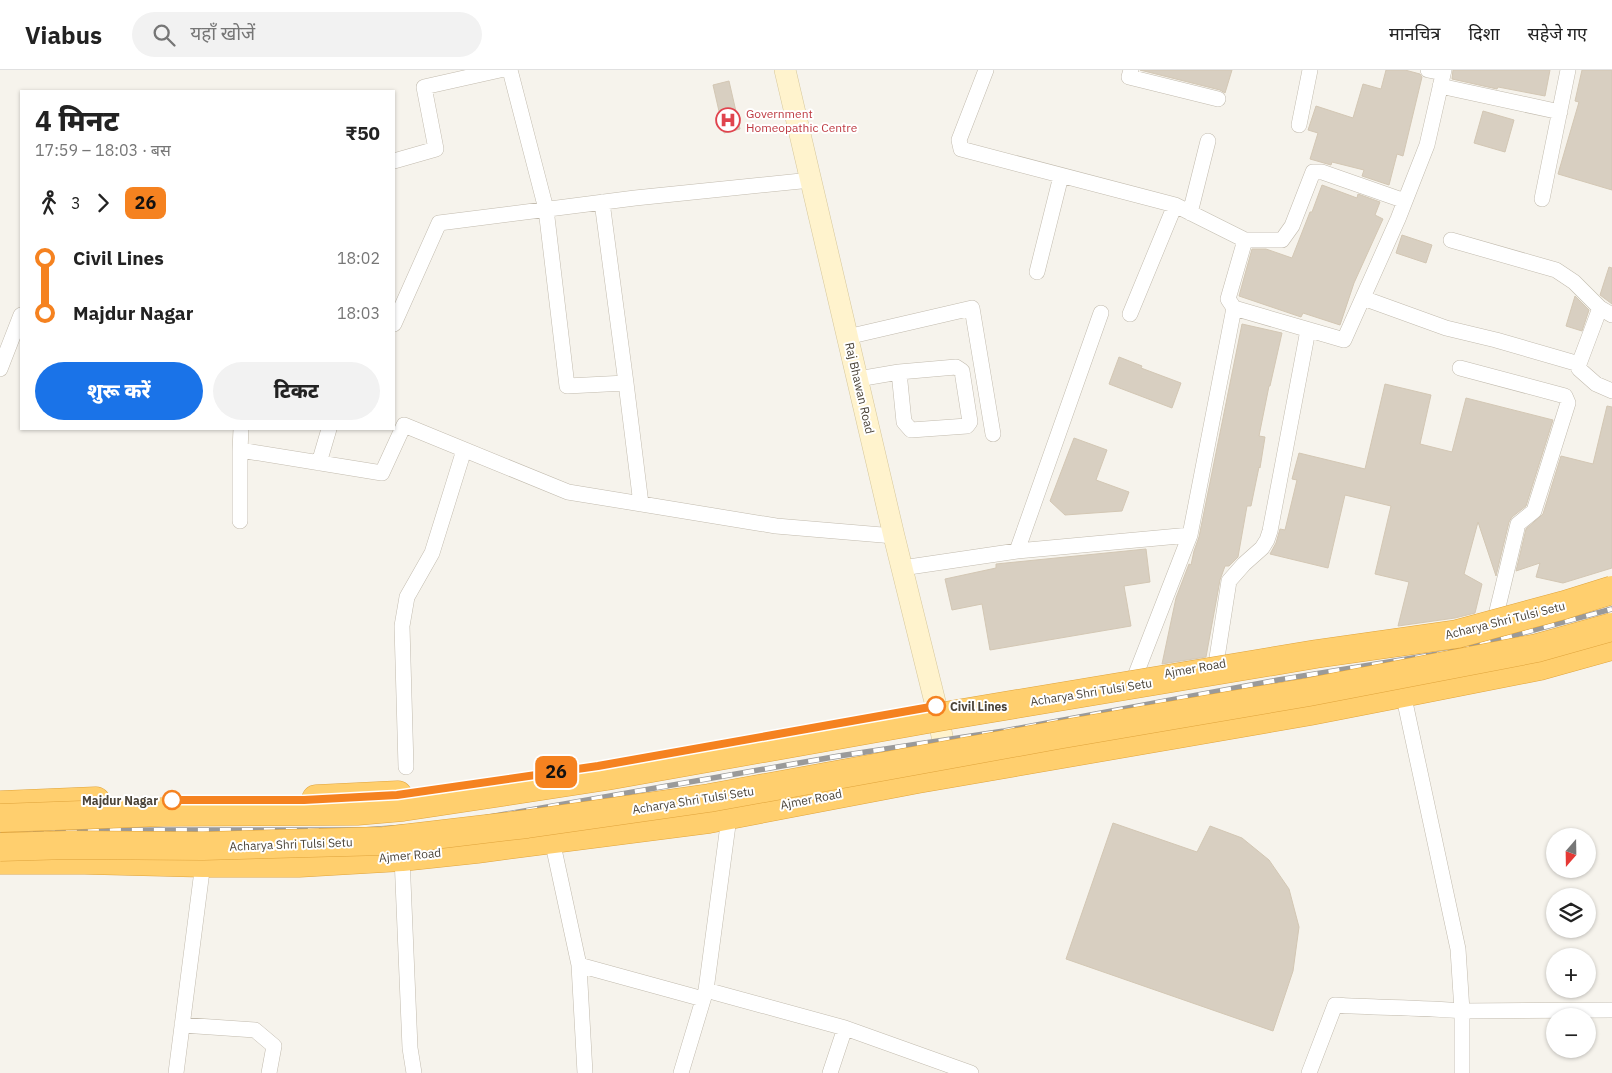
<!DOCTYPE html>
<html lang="hi">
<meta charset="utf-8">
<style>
:root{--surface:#fff;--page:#f2f2f2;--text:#222;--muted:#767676;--line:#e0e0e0;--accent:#1a73e8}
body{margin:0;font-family:"IBM Plex Sans","Noto Sans Devanagari",sans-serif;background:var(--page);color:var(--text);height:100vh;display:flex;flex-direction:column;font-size:19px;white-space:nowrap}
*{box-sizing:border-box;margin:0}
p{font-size:16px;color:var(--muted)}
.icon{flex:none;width:28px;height:28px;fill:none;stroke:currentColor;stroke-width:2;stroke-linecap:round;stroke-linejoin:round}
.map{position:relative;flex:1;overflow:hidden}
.panel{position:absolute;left:20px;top:20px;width:375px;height:340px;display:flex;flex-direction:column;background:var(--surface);border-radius:0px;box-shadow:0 1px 4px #0004}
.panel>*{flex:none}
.badge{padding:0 10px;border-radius:8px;font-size:18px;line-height:32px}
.needle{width:32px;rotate:200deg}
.buttons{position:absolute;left:1546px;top:758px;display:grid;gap:10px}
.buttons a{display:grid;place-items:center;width:50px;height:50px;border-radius:50%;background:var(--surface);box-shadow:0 1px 4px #0004;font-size:25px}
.map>.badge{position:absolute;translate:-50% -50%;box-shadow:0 0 0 2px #fff}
.legs{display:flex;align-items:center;gap:8px;height:55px;padding:0 15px;font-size:16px}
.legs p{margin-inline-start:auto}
.summary{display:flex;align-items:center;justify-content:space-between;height:85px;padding:0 15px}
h1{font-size:28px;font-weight:800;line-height:38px}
.primary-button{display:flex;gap:10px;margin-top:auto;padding:10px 15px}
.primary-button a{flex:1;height:58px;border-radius:30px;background:var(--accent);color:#fff;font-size:20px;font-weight:800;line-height:58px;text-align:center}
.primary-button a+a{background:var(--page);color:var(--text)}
ul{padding:0 15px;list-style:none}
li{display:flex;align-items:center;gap:18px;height:55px;font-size:19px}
li i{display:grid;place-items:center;width:8px;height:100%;margin:0 6px;background:currentColor}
li i::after{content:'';width:12px;height:12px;margin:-6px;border:4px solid;border-radius:50%;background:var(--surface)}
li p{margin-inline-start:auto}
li:first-child i{background:linear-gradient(#0000 50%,currentColor 0)}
li:last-child i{background:linear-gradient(currentColor 50%,#0000 0)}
header{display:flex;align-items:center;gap:30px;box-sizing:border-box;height:70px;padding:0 25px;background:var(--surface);border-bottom:1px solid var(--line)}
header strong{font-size:24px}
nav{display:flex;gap:28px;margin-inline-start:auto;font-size:18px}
.search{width:350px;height:45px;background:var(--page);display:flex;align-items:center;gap:12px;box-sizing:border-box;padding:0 18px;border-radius:28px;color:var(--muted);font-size:19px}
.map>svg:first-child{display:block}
</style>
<header>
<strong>Viabus</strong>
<div class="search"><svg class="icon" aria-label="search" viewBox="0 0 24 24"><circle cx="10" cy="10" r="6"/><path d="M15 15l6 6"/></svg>यहाँ खोजें</div>
<nav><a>मानचित्र</a><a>दिशा</a><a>सहेजे गए</a></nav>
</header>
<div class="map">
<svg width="1612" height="1003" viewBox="0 0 1612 1003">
<rect width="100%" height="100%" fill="#f6f3ec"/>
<path fill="#d8cfc1" stroke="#d3c7b4" d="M 1140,0 L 1232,0 L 1225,23 L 1220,20 Z
M 1386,0 L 1405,0 L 1420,4 L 1422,7 L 1403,86 L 1397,84 L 1389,115 L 1362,106 L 1364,100 L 1332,92 L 1331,95 L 1310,89 L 1318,63 L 1308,60 L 1316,36 L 1353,48 L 1363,14 L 1381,19 Z
M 1453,0 L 1550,0 L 1545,26 L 1498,17 L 1497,19 L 1452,9 Z
M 1582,0 L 1612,0 L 1612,120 L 1558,104 L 1579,32 L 1575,31 Z
M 729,11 L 740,59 L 724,63 L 713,15 Z
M 1483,41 L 1514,50 L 1505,82 L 1474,73 Z
M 1322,115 L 1357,128 L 1358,124 L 1380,132 L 1375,145 L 1383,149 L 1354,213 L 1340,255 L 1303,243 L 1301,247 L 1239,226 L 1252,179 L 1266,179 L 1292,188 L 1310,142 L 1312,142 Z
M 1402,165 L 1432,175 L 1426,193 L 1396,183 Z
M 1609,197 L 1612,198 L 1612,234 L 1600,225 Z
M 1575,226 L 1589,240 L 1582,261 L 1566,256 Z
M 1242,254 L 1282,263 L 1270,316 L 1269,316 L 1259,366 L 1265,367 L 1260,398 L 1259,397 L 1251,436 L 1247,436 L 1238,487 L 1229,496 L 1225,496 L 1220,510 L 1206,587 L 1162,594 L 1176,528 L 1189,494 L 1191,495 L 1194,481 L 1199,467 Z
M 1119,287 L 1142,296 L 1141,298 L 1181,313 L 1172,338 L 1109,314 Z
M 1385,314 L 1431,325 L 1420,374 L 1452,382 L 1466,328 L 1553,350 L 1526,436 L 1512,447 L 1509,452 L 1496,506 L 1478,452 L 1464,504 L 1482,514 L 1475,543 L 1455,548 L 1398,556 L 1409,512 L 1375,504 L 1391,436 L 1345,425 L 1328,498 L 1270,484 L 1276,473 L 1280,459 L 1285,460 L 1297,410 L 1292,409 L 1299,383 L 1365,399 Z
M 1607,336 L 1612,337 L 1612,498 L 1563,513 L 1536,507 L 1540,493 L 1516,501 L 1526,459 L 1543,444 L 1561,386 L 1593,394 Z
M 1074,368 L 1107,380 L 1096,410 L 1129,422 L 1122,441 L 1065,445 L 1050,431 Z
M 1146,479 L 1150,512 L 1124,516 L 1131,556 L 990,580 L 982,534 L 952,540 L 945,509 L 996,498 L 996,494 Z
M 1113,753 L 1197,782 L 1210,756 L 1242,768 L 1269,790 L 1289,819 L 1299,857 L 1293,901 L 1273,961 L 1066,889 Z"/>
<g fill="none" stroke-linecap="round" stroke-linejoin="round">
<g stroke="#c2bbae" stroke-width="16">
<path id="street" d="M 510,0 L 546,139 L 567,316 L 626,313 L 602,132
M 986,0 L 959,70 L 961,79 L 1175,135 L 1245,170 L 1228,229 L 1234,238
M 1131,0 L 1129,7 L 1218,29
M 1428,0 L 1443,3
M 1440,16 L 1560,42
M 1299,55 L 1310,0
M 394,91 L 436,79 L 424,17 L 500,0
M 1542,129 L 1568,0
M 1190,143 L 1208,71
M 1245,170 L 1282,170 L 1292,156 L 1313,102 L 1322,102 L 1405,131
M 1451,170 L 1556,200 L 1574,212 L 1600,238 L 1612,245
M 1037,202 L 1061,106
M 1363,228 L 1446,258 L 1496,270 L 1579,294 L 1600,238
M 1130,244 L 1175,135
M 394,254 L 439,153 L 635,128 L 811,110
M 847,267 L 972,238 L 993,364
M 1579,294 L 1579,299 L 1596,314 L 1612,321
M 1460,298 L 1565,326 L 1568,333 L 1534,441 L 1518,454 L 1496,545
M 0,299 L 21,245
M 858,309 L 899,302 L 956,297 L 962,301 L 970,352 L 967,356 L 911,360 L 904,352 L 899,302
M 626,313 L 641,434
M 240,380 L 241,359
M 319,393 L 329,359
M 240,451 L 240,380 L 382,403 L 404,355 L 568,422 L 776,456 L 894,466
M 1017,481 L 1101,243
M 902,498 L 1017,481 L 1190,465
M 1216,594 L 1229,511 L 1244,494 L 1262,478 L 1267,470 L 1270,461 L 1308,260
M 1134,609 L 1190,465 L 1234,238 L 1344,270 L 1398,149 L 1427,75 L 1444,0
M 406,697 L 402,556 L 407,527 L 432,483 L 464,380
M 552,770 L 579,895 L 703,929
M 402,787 L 410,978 L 414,1003
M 579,895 L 585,1003
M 706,920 L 845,958 L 971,1003
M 182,955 L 255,960 L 274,976 L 269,1003
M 176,1003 L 203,793
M 681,1003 L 706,920 L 728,755 L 726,745
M 830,1003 L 845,958
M 1309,1003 L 1335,935 C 1377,938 1419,937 1462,941 L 1458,879 L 1403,623
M 1462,1003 L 1462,941 L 1612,940"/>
</g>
<g stroke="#d6c79b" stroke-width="22">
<path id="secondary" d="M 785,0 L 894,466 L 936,636 L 949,701"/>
</g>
<g stroke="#e0a43c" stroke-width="29">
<path id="highway" d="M 316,729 L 398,725
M 1,735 L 96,731
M 0,790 L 85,790 L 203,793 L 299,793 L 402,787 L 477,779 L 709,749 L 918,709 L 1311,641 L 1403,623 L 1540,596 L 1612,576"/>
</g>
<use href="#street" stroke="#fff" stroke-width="15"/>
<use href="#secondary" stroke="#fff3cd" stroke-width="21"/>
<use href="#highway" stroke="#ffcf6e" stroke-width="28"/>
<g stroke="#9a9a9a" stroke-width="5.5">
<path id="rail" d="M 0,753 L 110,749 L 245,749 L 442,742 L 565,722 L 1098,629 L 1458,570 L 1612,528
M 0,765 L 114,760 L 363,760 L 449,754 L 839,686 L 1004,661 L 1278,610 L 1456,581 L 1612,539"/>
</g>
<use href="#rail" stroke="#fff" stroke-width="4" stroke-dasharray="11" stroke-linecap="butt"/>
<g stroke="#e0a43c" stroke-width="29" stroke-linecap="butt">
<path id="highway-bridge" d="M 0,748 L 163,742 L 357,741 L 403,737 L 607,706 L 945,646 L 1316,584 L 1457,564 L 1564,535 L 1612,520
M 0,777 L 69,775 L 203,776 L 384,771 L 527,754 L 709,728 L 1057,665 L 1309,622 L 1537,578 L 1612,557"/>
</g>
<use href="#highway-bridge" stroke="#ffcf6e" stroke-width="28"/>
</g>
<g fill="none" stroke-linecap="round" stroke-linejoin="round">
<g stroke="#fff" stroke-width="11">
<path id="line-1" d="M 172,730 L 304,730 L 397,725 L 598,696 L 936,636"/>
</g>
<use href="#line-1" stroke="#f58220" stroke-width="8"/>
</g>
<defs>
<g id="hospital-ring" transform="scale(1.25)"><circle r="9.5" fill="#fff" stroke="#e0444e" stroke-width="1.5"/><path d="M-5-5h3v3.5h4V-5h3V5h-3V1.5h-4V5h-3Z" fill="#e0444e"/></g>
</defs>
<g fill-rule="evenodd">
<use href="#hospital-ring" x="728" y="50"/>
</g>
<g fill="#fff" stroke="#f58220" stroke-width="2.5">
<circle cx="936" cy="636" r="9"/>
<circle cx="172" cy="730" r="9"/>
</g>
<g text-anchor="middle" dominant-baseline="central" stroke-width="4" stroke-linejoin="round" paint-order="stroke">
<g font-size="12" fill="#be3a42" stroke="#fff" text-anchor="start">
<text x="746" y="43">Government<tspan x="746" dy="14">Homeopathic Centre</tspan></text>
</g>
<g font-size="12" fill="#4b4439" stroke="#fff">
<text transform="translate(860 318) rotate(77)">Raj Bhawan Road</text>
<text transform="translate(1505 550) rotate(-14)">Acharya Shri Tulsi Setu</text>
<text transform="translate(1195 598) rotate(-10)">Ajmer Road</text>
<text transform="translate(1091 622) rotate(-9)">Acharya Shri Tulsi Setu</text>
<text transform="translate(811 729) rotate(-11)">Ajmer Road</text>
<text transform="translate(693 730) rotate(-9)">Acharya Shri Tulsi Setu</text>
<text transform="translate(291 774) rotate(-2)">Acharya Shri Tulsi Setu</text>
<text transform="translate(410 785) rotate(-5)">Ajmer Road</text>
</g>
<g font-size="12" font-weight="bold" fill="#4b4439" stroke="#fff" text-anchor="start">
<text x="950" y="636">Civil Lines</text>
<text x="158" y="730" text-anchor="end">Majdur Nagar</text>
</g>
</g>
</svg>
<div class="buttons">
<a><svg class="needle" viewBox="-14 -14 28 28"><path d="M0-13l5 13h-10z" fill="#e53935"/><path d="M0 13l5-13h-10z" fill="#767676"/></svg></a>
<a><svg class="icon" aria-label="layers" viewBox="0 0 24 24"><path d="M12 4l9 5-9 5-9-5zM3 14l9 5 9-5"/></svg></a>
<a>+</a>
<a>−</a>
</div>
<b class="badge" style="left:556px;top:702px;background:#f58220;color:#111">26</b>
<section class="panel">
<div class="summary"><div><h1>4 मिनट</h1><p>17:59 – 18:03 · बस</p></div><b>₹50</b></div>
<div class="legs"><svg class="icon" aria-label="walk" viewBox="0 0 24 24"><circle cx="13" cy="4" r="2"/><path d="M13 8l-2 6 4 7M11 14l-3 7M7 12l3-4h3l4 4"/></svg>3<svg class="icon" aria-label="forward" viewBox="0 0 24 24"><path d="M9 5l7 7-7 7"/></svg><b class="badge" style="background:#f58220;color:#111">26</b></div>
<ul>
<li><i style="color:#f58220"></i><b>Civil Lines</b><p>18:02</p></li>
<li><i style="color:#f58220"></i><b>Majdur Nagar</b><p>18:03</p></li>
</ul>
<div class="primary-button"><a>शुरू करें</a><a>टिकट</a></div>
</section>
</div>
